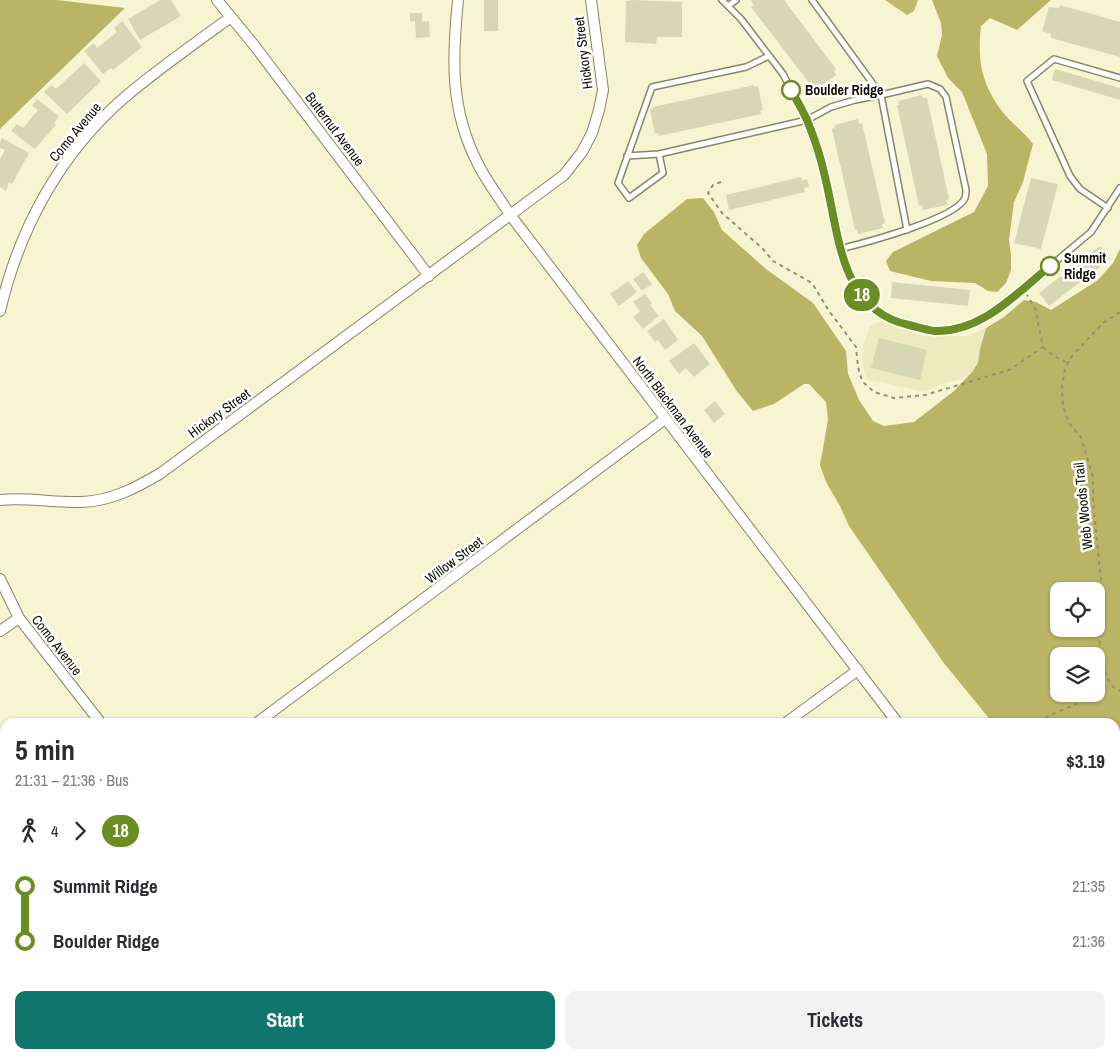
<!DOCTYPE html>
<meta charset="utf-8">
<style>
:root{--surface:#fff;--page:#f2f2f3;--text:#2b2b33;--muted:#7c7c81;--accent:#0f766e}
body{margin:0;font-family:"Archivo Narrow",sans-serif;background:var(--page);color:var(--text);height:100vh;display:flex;flex-direction:column;font-size:19px;white-space:nowrap}
*{box-sizing:border-box;margin:0}
p{font-size:16px;color:var(--muted)}
.icon{flex:none;width:28px;height:28px;fill:none;stroke:currentColor;stroke-width:2;stroke-linecap:round;stroke-linejoin:round}
.map{position:relative;flex:1;overflow:hidden}
.details{position:absolute;left:0px;top:718px;width:1120px;height:341px;display:flex;flex-direction:column;background:var(--surface);border-radius:15px 15px 0 0;box-shadow:0 1px 4px #0004}
.details>*{flex:none}
.badge{padding:0 10px;border-radius:16px;font-size:18px;line-height:32px}
.controls{position:absolute;left:1050px;top:582px;display:grid;gap:10px}
.controls a{display:grid;place-items:center;width:55px;height:55px;border-radius:10px;background:var(--surface);box-shadow:0 1px 4px #0004;font-size:25px}
.map>.badge{position:absolute;translate:-50% -50%;box-shadow:0 0 0 2px #fff}
.legs{display:flex;align-items:center;gap:8px;height:55px;padding:0 15px;font-size:16px}
.legs p{margin-inline-start:auto}
.overview{display:flex;align-items:center;justify-content:space-between;height:85px;padding:0 15px}
h1{font-size:28px;font-weight:700;line-height:38px}
.primary-button{display:flex;gap:10px;margin-top:auto;padding:10px 15px}
.primary-button a{flex:1;height:58px;border-radius:10px;background:var(--accent);color:#fff;font-size:20px;font-weight:700;line-height:58px;text-align:center}
.primary-button a+a{background:var(--page);color:var(--text)}
ul{padding:0 15px;list-style:none}
li{display:flex;align-items:center;gap:18px;height:55px;font-size:19px}
li i{display:grid;place-items:center;width:8px;height:100%;margin:0 6px;background:currentColor}
li i::after{content:'';width:12px;height:12px;margin:-6px;border:4px solid;border-radius:50%;background:var(--surface)}
li p{margin-inline-start:auto}
li:first-child i{background:linear-gradient(#0000 50%,currentColor 0)}
li:last-child i{background:linear-gradient(currentColor 50%,#0000 0)}
.map>svg:first-child{display:block}
</style>
<div class="map">
<svg width="1120" height="1058" viewBox="0 0 1120 1058">
<rect width="100%" height="100%" fill="#f7f5d1"/>
<path fill="#eceabe" d="M 882,321 L 902,329 L 924,336 L 969,336 L 986,328 L 980,349 L 978,363 L 972,372 L 959,380 L 944,383 L 925,392 L 866,379 L 862,361 L 863,345 L 870,326 Z"/>
<path fill="#bab565" fill-rule="evenodd" d="M 0,0 L 57,0 L 125,8 L 0,129 Z
M 932,0 L 1051,0 L 1017,30 L 990,18 L 981,26 C 977,62 982,87 1006,116 C 1015,126 1024,132 1033,144 L 1023,182 L 1014,202 L 1009,240 L 1011,254 L 1011,270 L 1006,283 L 997,292 L 988,291 L 975,283 L 931,281 L 890,271 L 886,261 L 893,252 L 974,212 L 988,186 L 987,154 L 962,92 L 948,78 L 937,56 L 942,35 L 941,23 Z
M 703,198 L 714,212 L 722,230 L 766,269 L 813,303 L 846,351 L 848,374 L 859,400 L 873,421 L 884,426 L 914,422 L 954,391 L 972,372 L 978,363 L 980,349 L 986,328 L 1004,317 L 1024,300 L 1036,302 L 1051,310 L 1098,280 L 1113,263 L 1120,249 L 1120,800 L 1115,811 L 1115,722 L 992,722 L 943,662 L 849,526 L 840,506 L 826,482 L 820,465 L 828,420 L 826,402 L 809,384 L 804,384 L 774,404 L 753,411 L 736,390 L 702,336 L 675,311 L 668,294 L 641,258 L 637,245 L 644,234 L 687,199 ZM 1096,591 L 1096,629 L 1059,629 L 1059,591 ZM 1096,656 L 1096,694 L 1059,694 L 1059,656 Z"/>
<path fill="#c0ba6a" d="M 885,0 L 918,0 L 914,11 L 907,15 Z"/>
<path fill="#d8d7b4" d="M 160,0 L 171,0 L 181,16 L 140,40 L 128,19 Z
M 484,0 L 498,0 L 498,31 L 484,31 Z
M 633,0 L 682,2 L 682,37 L 657,37 L 656,44 L 625,42 L 626,1 Z
M 752,0 L 784,0 L 836,69 L 834,71 L 836,75 L 818,89 L 816,86 L 813,88 L 751,7 L 754,5 L 751,1 Z
M 1060,5 L 1120,22 L 1120,57 L 1051,38 L 1051,34 L 1042,31 L 1049,7 L 1059,8 Z
M 410,13 L 422,13 L 422,22 L 429,21 L 430,37 L 416,38 L 415,21 L 410,22 Z
M 122,21 L 142,47 L 113,70 L 111,68 L 103,74 L 84,51 L 94,43 L 97,48 L 117,32 L 114,28 Z
M 84,63 L 101,81 L 67,114 L 44,92 L 51,85 L 56,89 Z
M 1055,69 L 1120,88 L 1120,100 L 1052,80 Z
M 754,85 L 755,87 L 758,86 L 763,110 L 760,111 L 761,114 L 659,136 L 658,133 L 655,134 L 650,110 L 653,109 L 653,107 Z
M 922,95 L 923,98 L 927,98 L 949,199 L 946,200 L 947,205 L 923,210 L 922,205 L 919,206 L 897,105 L 899,105 L 898,101 Z
M 37,99 L 59,116 L 54,123 L 56,125 L 35,149 L 11,131 L 17,124 L 23,128 L 38,110 L 32,106 Z
M 858,119 L 859,124 L 862,123 L 885,223 L 882,224 L 883,228 L 858,234 L 857,229 L 855,230 L 832,129 L 835,128 L 834,125 Z
M 2,138 L 29,153 L 12,184 L 9,182 L 6,191 L 0,187 L 0,159 L 5,150 L 0,148 L 0,142 Z
M 801,177 L 802,180 L 807,179 L 809,187 L 804,188 L 805,192 L 729,210 L 726,195 Z
M 1031,178 L 1058,184 L 1041,249 L 1014,243 Z
M 1100,246 L 1110,259 L 1049,306 L 1039,293 Z
M 643,272 L 652,284 L 642,291 L 633,279 Z
M 628,281 L 637,292 L 619,306 L 610,294 Z
M 892,282 L 970,290 L 968,306 L 891,298 Z
M 645,294 L 652,303 L 650,305 L 659,316 L 643,329 L 633,317 L 640,311 L 633,302 Z
M 664,319 L 678,340 L 665,350 L 658,340 L 655,342 L 647,331 Z
M 879,338 L 927,350 L 920,380 L 871,368 Z
M 694,343 L 710,364 L 694,377 L 686,368 L 679,374 L 669,361 Z
M 715,401 L 725,414 L 714,423 L 704,410 Z"/>
<g fill="none" stroke-linecap="round" stroke-linejoin="round">
<g stroke="#878665" stroke-width="8">
<path id="lane" d="M 722,0 L 741,19 L 783,74 L 807,120 L 825,177 L 837,241 L 850,278 L 870,307 L 898,323 L 934,331 L 964,328 L 994,313 L 1091,232 L 1120,188
M 728,6 L 736,0
M 659,154 L 807,120 L 831,107 L 855,100 L 881,95 L 812,0
M 627,156 L 659,154 L 663,173 L 629,198 L 618,183 L 652,87 L 746,67 L 769,56
M 1108,208 L 1080,189 L 1070,176 L 1027,81 L 1054,59 L 1120,78
M 840,249 C 864,243 956,219 965,198 C 966,195 966,192 966,190 L 946,97 L 940,89 L 928,84 L 881,95 L 907,230"/>
</g>
<g stroke="#878665" stroke-width="12">
<path id="street" d="M 217,0 L 254,45 L 429,276
M 458,0 C 452,59 450,110 478,164 C 487,182 500,199 511,216 L 897,722
M 0,311 C 19,229 60,153 125,97 C 158,69 195,43 231,17
M 0,500 C 27,497 54,503 82,502 C 111,501 136,488 161,473 L 564,175 L 582,152 L 592,133 L 599,110 L 603,90 L 591,0
M 0,579 L 19,618 L 100,722
M 0,631 L 19,618
M 258,722 L 665,419
M 787,722 L 858,670
M 0,914 L 5,910
M 1115,1022 L 1120,1028
M 336,1058 L 342,1054
M 865,1058 L 870,1054"/>
</g>
<path stroke="#939279" stroke-width="2" stroke-dasharray="4 4" stroke-linecap="butt" d="M 721,182 L 713,185 L 708,193 L 722,213 L 762,248 L 773,261 L 812,283 L 829,311 L 856,347 L 858,367 L 862,381 L 874,392 L 894,398 L 925,395 L 1009,370 L 1043,347 L 1035,308 L 1027,295
M 1120,312 L 1103,323 L 1072,356 L 1065,368 L 1062,387 L 1063,406 L 1069,423 L 1081,437 L 1093,478 L 1093,501 L 1101,580 L 1099,661 L 1112,686 L 1120,691
M 1043,347 L 1054,356 L 1068,363
M 1096,692 L 1108,680
M 1038,722 C 1055,711 1078,706 1094,694"/>
<use href="#lane" stroke="#fff" stroke-width="5"/>
<use href="#street" stroke="#fff" stroke-width="10"/>
</g>
<g fill="none" stroke-linecap="round" stroke-linejoin="round">
<g stroke="#fff" stroke-width="11">
<path id="line-1" d="M 791,90 C 796,99 802,109 807,120 C 814,137 821,158 825,177 C 839,232 839,310 909,325 C 917,327 926,330 934,331 C 981,333 1017,293 1050,266"/>
</g>
<use href="#line-1" stroke="#6b8e23" stroke-width="8"/>
</g>
<g fill="#fff" stroke="#6b8e23" stroke-width="2.5">
<circle cx="791" cy="90" r="9"/>
<circle cx="1050" cy="266" r="9"/>
</g>
<g text-anchor="middle" dominant-baseline="central" stroke-width="5" stroke-linejoin="round" paint-order="stroke">
<g font-size="14" fill="#111005" stroke="#fff">
<text transform="translate(583 53) rotate(-97)">Hickory Street</text>
<text transform="translate(335 129) rotate(53)">Butternut Avenue</text>
<text transform="translate(75 132) rotate(-50)">Como Avenue</text>
<text transform="translate(673 407) rotate(53)">North Blackman Avenue</text>
<text transform="translate(219 413) rotate(-36)">Hickory Street</text>
<text transform="translate(1083 506) rotate(-96)">Web Woods Trail</text>
<text transform="translate(454 560) rotate(-37)">Willow Street</text>
<text transform="translate(57 645) rotate(52)">Como Avenue</text>
</g>
<g font-size="14" font-weight="bold" fill="#111005" stroke="#fff" text-anchor="start">
<text x="805" y="90">Boulder Ridge</text>
<text x="1064" y="258">Summit<tspan x="1064" dy="16">Ridge</tspan></text>
</g>
</g>
</svg>
<div class="controls">
<a><svg class="icon" aria-label="locate" viewBox="0 0 24 24"><circle cx="12" cy="12" r="6"/><path d="M12 2v4M12 18v4M2 12h4M18 12h4"/></svg></a>
<a><svg class="icon" aria-label="layers" viewBox="0 0 24 24"><path d="M12 4l9 5-9 5-9-5zM3 14l9 5 9-5"/></svg></a>
</div>
<b class="badge" style="left:862px;top:295px;background:#6b8e23;color:#fff">18</b>
<section class="details">
<div class="overview"><div><h1>5 min</h1><p>21:31 – 21:36 · Bus</p></div><b>$3.19</b></div>
<div class="legs"><svg class="icon" aria-label="walk" viewBox="0 0 24 24"><circle cx="13" cy="4" r="2"/><path d="M13 8l-2 6 4 7M11 14l-3 7M7 12l3-4h3l4 4"/></svg>4<svg class="icon" aria-label="forward" viewBox="0 0 24 24"><path d="M9 5l7 7-7 7"/></svg><b class="badge" style="background:#6b8e23;color:#fff">18</b></div>
<ul>
<li><i style="color:#6b8e23"></i><b>Summit Ridge</b><p>21:35</p></li>
<li><i style="color:#6b8e23"></i><b>Boulder Ridge</b><p>21:36</p></li>
</ul>
<div class="primary-button"><a>Start</a><a>Tickets</a></div>
</section>
</div>
